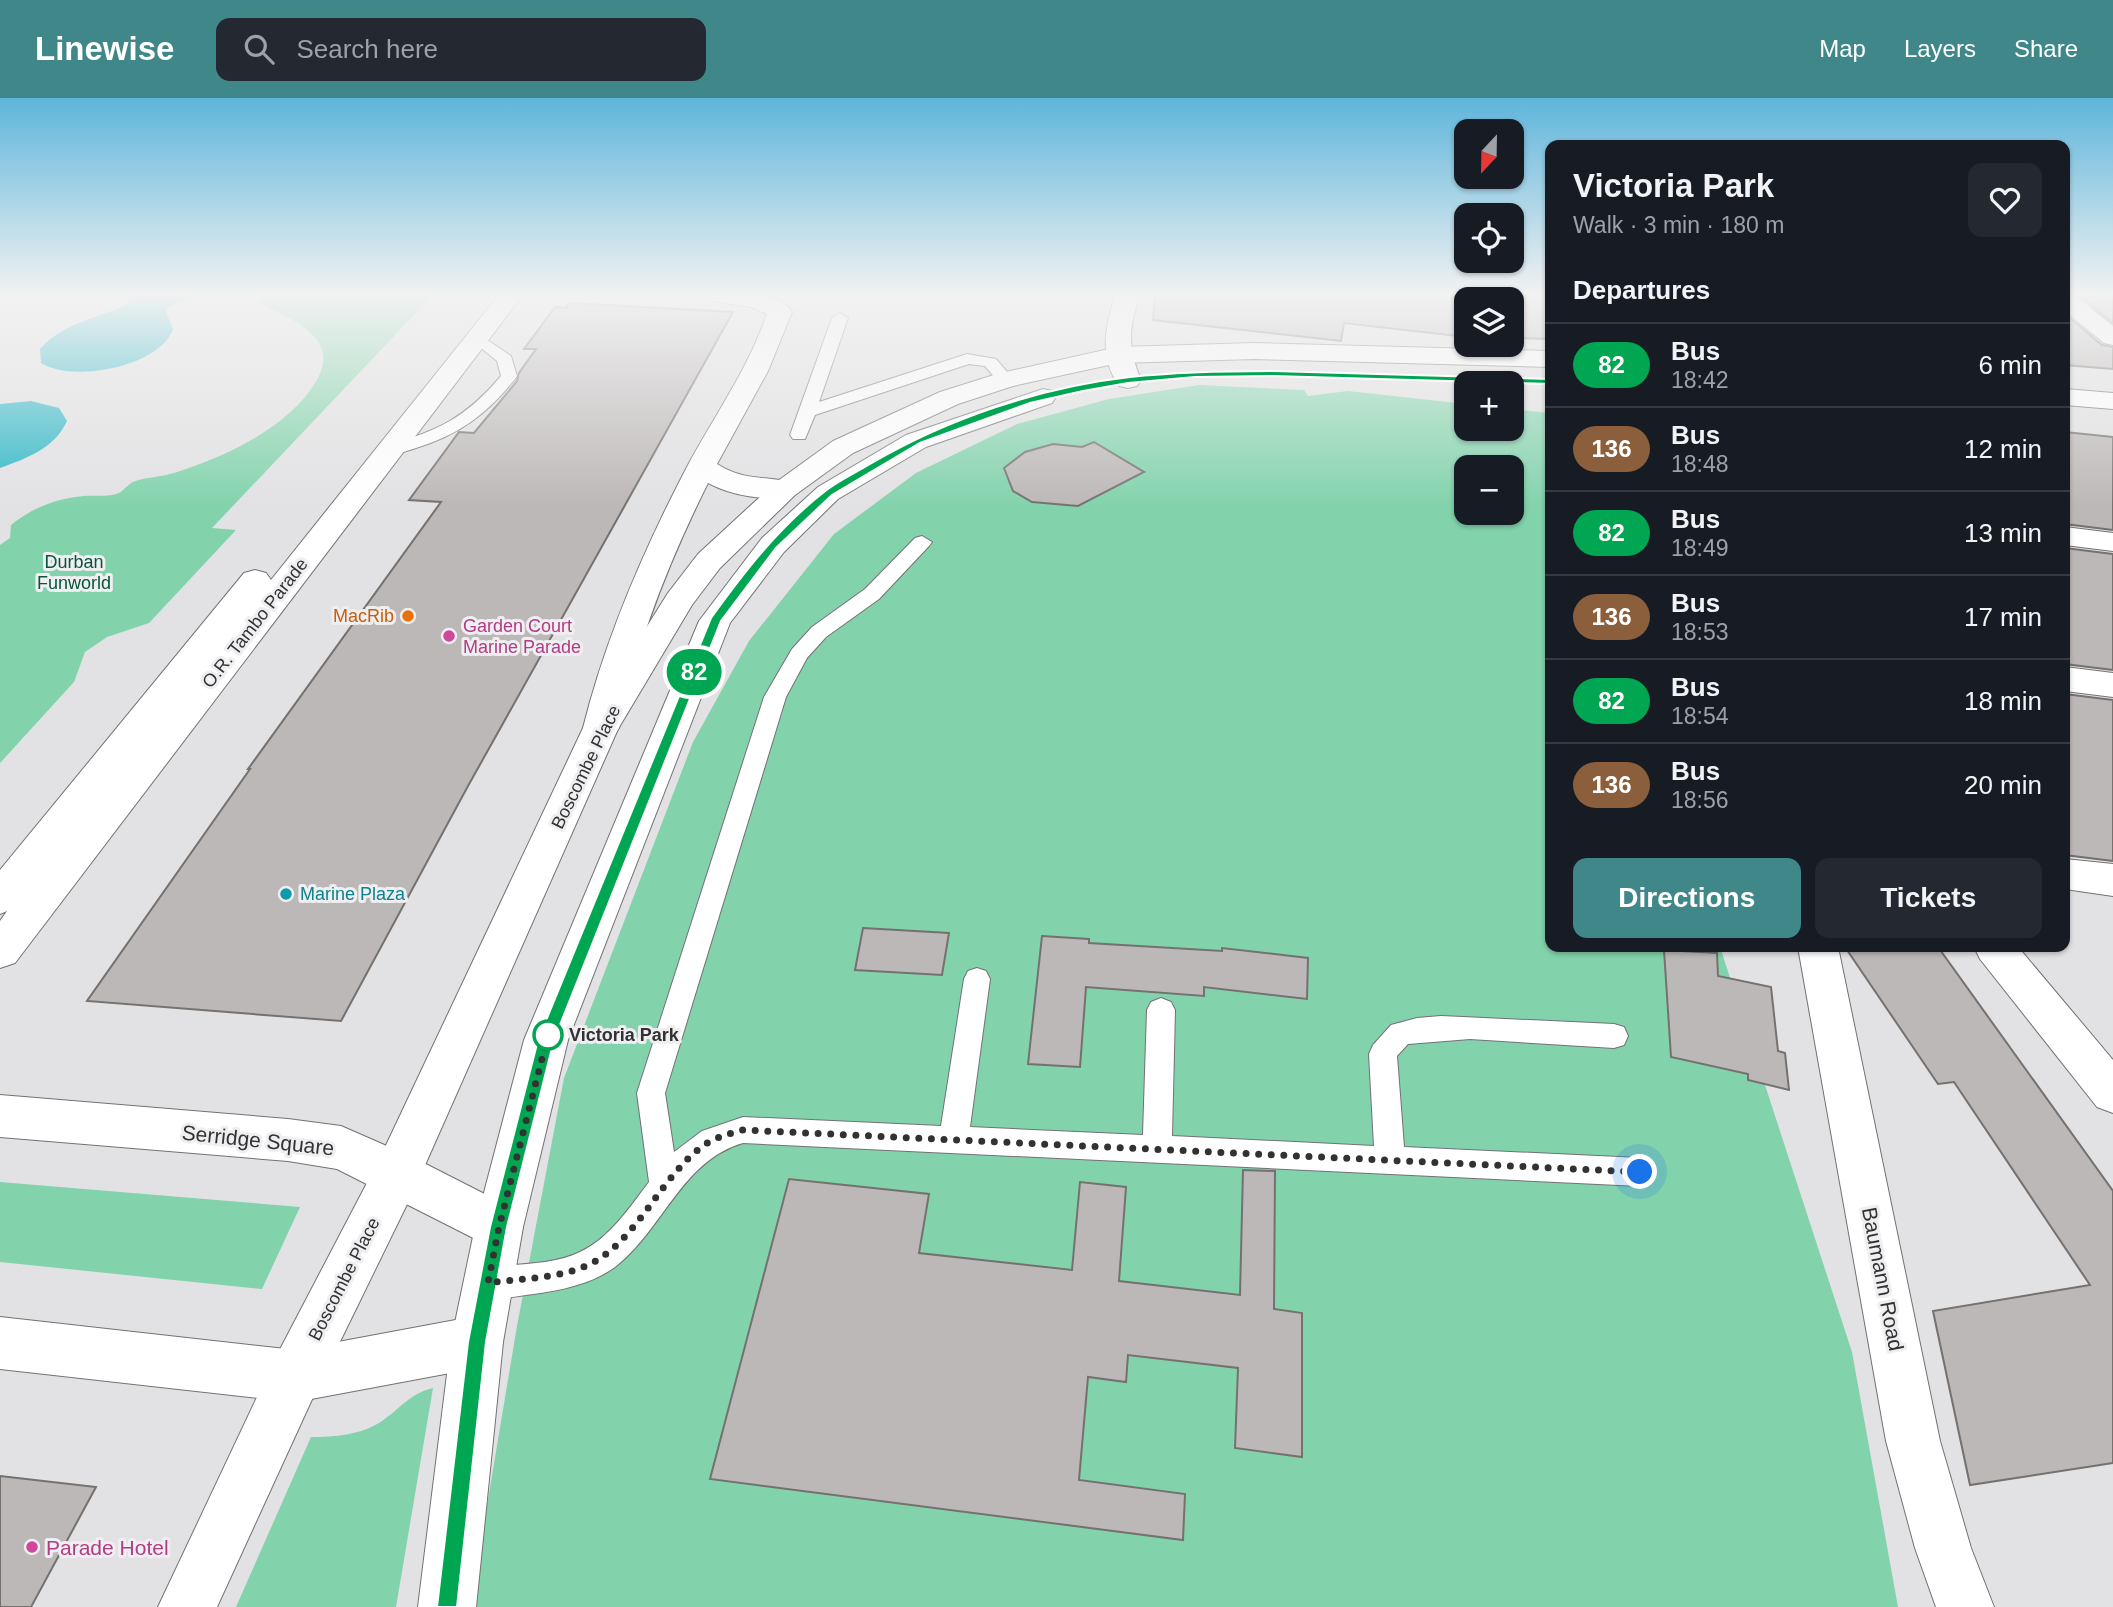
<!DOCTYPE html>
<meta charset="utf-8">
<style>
:root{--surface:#171b24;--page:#242831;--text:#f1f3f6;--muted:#9ea1a6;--line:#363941;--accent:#3f8789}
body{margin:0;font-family:Arial,sans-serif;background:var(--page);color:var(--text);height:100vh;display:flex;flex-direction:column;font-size:26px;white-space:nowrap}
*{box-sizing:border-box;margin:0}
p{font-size:23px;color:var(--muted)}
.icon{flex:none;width:38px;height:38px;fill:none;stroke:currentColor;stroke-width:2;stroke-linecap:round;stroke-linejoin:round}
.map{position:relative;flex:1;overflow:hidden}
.panel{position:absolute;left:1545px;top:42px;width:525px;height:812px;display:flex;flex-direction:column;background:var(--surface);border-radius:14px;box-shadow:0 2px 5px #0004}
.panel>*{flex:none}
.badge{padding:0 14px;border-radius:23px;font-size:24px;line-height:46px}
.needle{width:46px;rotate:202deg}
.buttons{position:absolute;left:1454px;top:21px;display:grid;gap:14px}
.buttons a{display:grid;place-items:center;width:70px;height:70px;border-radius:14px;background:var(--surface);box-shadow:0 2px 5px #0004;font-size:35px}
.you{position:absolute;width:35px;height:35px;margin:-18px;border:5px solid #fff;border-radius:50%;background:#1a73e8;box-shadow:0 0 0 10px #1a73e833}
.map>.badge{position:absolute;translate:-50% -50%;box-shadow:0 0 0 4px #fff}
h2{padding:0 28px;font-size:26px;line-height:63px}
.round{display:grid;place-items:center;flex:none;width:74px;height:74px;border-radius:14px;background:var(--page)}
.head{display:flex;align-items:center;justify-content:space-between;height:119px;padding:0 28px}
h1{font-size:33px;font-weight:800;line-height:52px}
.action{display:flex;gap:14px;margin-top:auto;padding:14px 28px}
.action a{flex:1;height:80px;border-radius:14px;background:var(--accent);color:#fff;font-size:28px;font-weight:800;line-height:80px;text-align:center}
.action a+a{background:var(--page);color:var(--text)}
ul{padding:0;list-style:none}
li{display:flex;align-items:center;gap:21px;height:84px;padding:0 28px;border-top:2px solid var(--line)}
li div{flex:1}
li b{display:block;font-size:26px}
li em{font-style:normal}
li .badge{min-width:77px;font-weight:700;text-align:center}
header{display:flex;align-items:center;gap:42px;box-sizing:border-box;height:98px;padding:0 35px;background:var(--accent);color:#fff}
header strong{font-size:33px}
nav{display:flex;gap:38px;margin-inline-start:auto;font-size:24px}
.search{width:490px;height:63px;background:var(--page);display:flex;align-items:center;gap:18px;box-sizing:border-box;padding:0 24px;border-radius:14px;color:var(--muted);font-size:26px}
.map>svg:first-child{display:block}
</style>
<header>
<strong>Linewise</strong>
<div class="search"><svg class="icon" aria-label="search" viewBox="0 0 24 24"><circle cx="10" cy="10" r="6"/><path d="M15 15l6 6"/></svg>Search here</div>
<nav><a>Map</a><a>Layers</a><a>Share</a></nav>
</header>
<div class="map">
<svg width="2113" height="1509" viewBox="0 0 2113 1509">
<rect width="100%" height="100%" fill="#e2e1e3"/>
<path fill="#82d3ac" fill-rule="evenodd" d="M 267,198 L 432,198 L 212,430 L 236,432 L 149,525 L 107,539 L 85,554 L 74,584 L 0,665 L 0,447 L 10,440 L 11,427 C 32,410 57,400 84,398 C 94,397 106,399 116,396 C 122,395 127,387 133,384 C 146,379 161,379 174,375 C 225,359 291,329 318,280 C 340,238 288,219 258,206 Z
M 1199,287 L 1304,292 L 1308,298 L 1348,293 L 1466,306 L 1466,331 L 1512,331 L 1512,311 L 1550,315 L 1550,849 L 1720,849 L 1852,1254 L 1898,1509 L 470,1509 L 517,1228 L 564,980 L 693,644 L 749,543 L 834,436 L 916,375 L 1017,326 L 1109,301 ZM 1466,369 L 1512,369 L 1512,415 L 1466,415 Z
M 0,1084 L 300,1109 L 262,1191 L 0,1164 Z
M 433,1290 L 396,1509 L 236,1509 L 311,1339 C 335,1339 361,1337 382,1323 C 401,1310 409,1296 433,1290 Z"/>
<path fill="#30b7c7" d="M 130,198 L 196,198 L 169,208 L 166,214 L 173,231 C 160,269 72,285 41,265 L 40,251 C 61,227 93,221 122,209 L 129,204 Z
M 31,303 L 59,310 L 67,323 C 54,351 27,360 0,370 L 0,306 Z"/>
<path fill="#bcb8b7" stroke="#74716f" stroke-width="2" d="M 1155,198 L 1550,198 L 1550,241 L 1512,240 L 1512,201 L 1466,201 L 1466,239 L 1344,225 L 1341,243 L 1153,222 Z
M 2080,198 L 2113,198 L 2113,225 Z
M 569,205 L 733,214 L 468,688 L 341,923 L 87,903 L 250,671 L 248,671 L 441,404 L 409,402 L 459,334 L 474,335 L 517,283 L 519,275 L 536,251 L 524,251 L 555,209 L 566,210 Z
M 2065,216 L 2102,247 L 2113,249 L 2113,271 L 2065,267 Z
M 2065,334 L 2113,339 L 2113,432 L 2065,426 Z
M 1094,344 L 1144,374 L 1078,408 L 1032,404 L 1013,393 L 1004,370 L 1025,354 L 1053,346 L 1082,349 Z
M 2065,450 L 2113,456 L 2113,572 L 2065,566 Z
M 2065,596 L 2113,602 L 2113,763 L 2065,757 Z
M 863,830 L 949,835 L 942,877 L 855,872 Z
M 1042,838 L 1089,841 L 1089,845 L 1222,853 L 1222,850 L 1308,860 L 1307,901 L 1204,889 L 1204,898 L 1086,889 L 1080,969 L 1028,966 Z
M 1845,849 L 1938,849 L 2113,1093 L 2113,1365 L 1970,1387 L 1933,1213 L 2090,1187 L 1954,984 L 1938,986 Z
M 1664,852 L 1717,855 L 1718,878 L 1771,889 L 1778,953 L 1785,955 L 1789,992 L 1748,982 L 1748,976 L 1671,959 Z
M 1243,1072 L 1275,1073 L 1274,1211 L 1302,1215 L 1302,1359 L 1235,1350 L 1238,1270 L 1128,1257 L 1126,1284 L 1088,1279 L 1079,1382 L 1185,1396 L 1183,1442 L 710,1381 L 789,1081 L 929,1096 L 919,1155 L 1072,1172 L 1080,1084 L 1126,1089 L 1119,1183 L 1240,1197 Z
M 0,1378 L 96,1389 L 31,1509 L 0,1509 Z"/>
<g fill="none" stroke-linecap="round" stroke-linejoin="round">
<g stroke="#737174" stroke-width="2">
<path id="service" d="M 840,215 L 848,220 L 819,304 L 967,256 L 996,261 L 1014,282 L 1006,287 L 1000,286 L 985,268 L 969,266 L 815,317 L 805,341 L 793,341 L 790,337 L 832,220 Z
M 477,235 L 511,258 L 517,278 L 515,281 C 487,316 459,337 416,350 C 406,353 394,358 384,356 L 381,352 L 384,348 C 436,334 466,320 501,278 L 497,263 L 469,240 Z
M 922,438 L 932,444 L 929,448 L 879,501 L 826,539 L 807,560 L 786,599 L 665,995 L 674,1054 L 702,1033 L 743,1019 L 941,1028 L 964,881 L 968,873 L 977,870 L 986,873 L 990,881 L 970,1029 L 1143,1037 L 1147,912 L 1151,904 L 1161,900 L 1171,904 L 1175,912 L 1172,1038 L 1374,1048 L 1369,956 L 1373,947 L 1391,927 L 1417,920 L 1441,918 L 1614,926 L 1624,929 L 1628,938 L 1624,947 L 1614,950 L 1470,941 L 1408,946 L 1397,958 L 1404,1049 L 1640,1060 L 1651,1064 L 1655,1074 L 1651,1084 L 1640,1088 L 743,1045 C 681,1063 663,1132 615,1169 C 592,1186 562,1192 534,1196 C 516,1198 494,1204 477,1196 L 472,1185 L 477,1174 L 488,1169 C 517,1166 553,1167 580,1154 C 610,1140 630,1109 649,1084 L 637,995 L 764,599 L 792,551 L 812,529 L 865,491 L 915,440 Z"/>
</g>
<g stroke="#737174" stroke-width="2">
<path id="minor" d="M 709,198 C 734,197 776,190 792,214 L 768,273 L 717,366 C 746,384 765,377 795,385 L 799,391 L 795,397 C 767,404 733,398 708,385 C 669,463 637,544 619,630 L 613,639 L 601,643 L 589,639 L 583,630 C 606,538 644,451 688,367 C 715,317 748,271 767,216 L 751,209 L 713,203 Z
M 1115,198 L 1139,198 C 1129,232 1127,248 1141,282 L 1137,288 L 1128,290 L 1119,288 C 1099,259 1105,229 1115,198 Z
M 2065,198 L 2076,198 L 2113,228 L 2113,247 L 2104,245 L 2065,213 Z
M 2065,429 L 2113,435 L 2113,453 L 2065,447 Z
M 2065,569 L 2113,575 L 2113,599 L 2065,593 Z
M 2065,761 L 2113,766 L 2113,798 L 2065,791 Z
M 1798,849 L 1838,849 L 1940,1343 L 1971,1450 L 1994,1509 L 1936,1509 L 1915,1450 L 1886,1343 Z
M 0,997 L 288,1021 L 341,1028 L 414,1060 L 516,1112 L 523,1129 L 516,1146 L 499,1153 L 337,1071 L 288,1063 L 0,1039 Z
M 477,1218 L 495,1226 L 503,1244 L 495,1262 L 477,1270 L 295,1304 L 0,1271 L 0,1219 L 295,1252 Z"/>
</g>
<g stroke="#737174" stroke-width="2">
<path id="tertiary" d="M 1255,245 L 1550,253 L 1550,269 L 1255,261 L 1118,265 L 1013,288 L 958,306 L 853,355 L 795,397 L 720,470 L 692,507 L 618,631 L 414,1092 L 314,1297 L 217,1509 L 158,1509 L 276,1259 L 380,1060 L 583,630 L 668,495 L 698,456 L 775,385 L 833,343 L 940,294 L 997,276 L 1118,249 Z
M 1043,291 L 1052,293 L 1056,299 L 1052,305 L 926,349 L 838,401 L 784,454 L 730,525 L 568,942 L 523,1129 L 503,1244 L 476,1509 L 418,1509 L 451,1244 L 475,1129 L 524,942 L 699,523 L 762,440 L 818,389 L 906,337 Z"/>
</g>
<g stroke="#737174" stroke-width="2">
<path id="secondary" d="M 498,198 L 522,198 L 15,865 L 0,870 L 0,823 L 7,813 L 0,816 L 0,772 L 244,475 L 255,472 L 266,475 L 271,482 L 267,487 Z"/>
</g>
<g stroke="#737174" stroke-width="2">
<path id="primary" d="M 2065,291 L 2113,295 L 2113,311 L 2065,307 Z
M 1974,849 L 2018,849 L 2113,962 L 2113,1015 L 2097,1009 L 1980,861 Z"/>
</g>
<use href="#service" fill="#fff" fill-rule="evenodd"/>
<use href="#minor" fill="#fff" fill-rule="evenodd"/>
<use href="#tertiary" fill="#fff" fill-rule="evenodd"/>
<use href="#secondary" fill="#fff" fill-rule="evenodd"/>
<use href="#primary" fill="#fff" fill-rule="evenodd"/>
</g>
<linearGradient id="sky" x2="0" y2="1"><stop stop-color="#5eb5db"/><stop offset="0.48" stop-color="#f2f2f2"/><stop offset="1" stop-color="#f2f2f2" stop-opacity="0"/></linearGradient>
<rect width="2113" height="409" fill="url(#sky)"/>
<path fill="#00a651" stroke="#fff" stroke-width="2" d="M 1273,273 L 1550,281 L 1555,284 L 1550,286 L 1273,278 L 1195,279 L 1128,285 L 1083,293 L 1030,305 L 920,345 L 832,397 L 776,450 L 721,523 L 554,942 L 507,1129 L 486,1244 L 457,1509 L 437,1509 L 468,1244 L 490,1129 L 538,942 L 711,520 C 744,474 779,429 824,394 C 838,383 855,375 870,366 C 947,321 1040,289 1130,279 C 1177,274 1225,273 1273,273 Z"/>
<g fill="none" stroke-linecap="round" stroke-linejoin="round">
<path stroke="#323233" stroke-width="7" stroke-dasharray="0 12.6" d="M 548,937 L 499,1129 L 488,1185 C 524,1180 571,1181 602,1159 C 643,1130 664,1076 703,1048 C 715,1039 729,1036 743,1032 L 1640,1074"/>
</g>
<circle fill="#e8710a" stroke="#efeef1" stroke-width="2.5" cx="408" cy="518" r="7"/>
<g fill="#d1479c" stroke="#efeef1" stroke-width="2.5">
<circle cx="449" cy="538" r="7"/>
<circle cx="32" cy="1449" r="7"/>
</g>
<circle fill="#0f9aa8" stroke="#efeef1" stroke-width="2.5" cx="286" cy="796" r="7"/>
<circle fill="#fff" stroke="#00a651" stroke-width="3.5" cx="548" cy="937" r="14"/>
<g text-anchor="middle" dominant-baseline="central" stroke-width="6" stroke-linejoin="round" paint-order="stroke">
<g font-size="18" fill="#065639" stroke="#efeef1">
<text x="74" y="464">Durban<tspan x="74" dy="21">Funworld</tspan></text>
</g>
<g font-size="18" fill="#c56008" stroke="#efeef1" text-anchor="end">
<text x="394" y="518">MacRib</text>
</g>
<g font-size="18" fill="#323233" stroke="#efeef1">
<text transform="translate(255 525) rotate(-52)">O.R. Tambo Parade</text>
<text transform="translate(586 669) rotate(-64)">Boscombe Place</text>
<text transform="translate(344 1181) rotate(-63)">Boscombe Place</text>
</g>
<g font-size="18" fill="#b23c85" stroke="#efeef1" text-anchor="start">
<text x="463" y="528">Garden Court<tspan x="463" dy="21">Marine Parade</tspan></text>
</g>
<g font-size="18" fill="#0d838f" stroke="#efeef1" text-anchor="start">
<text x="300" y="796">Marine Plaza</text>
</g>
<g font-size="18" font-weight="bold" fill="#323233" stroke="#efeef1" text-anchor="start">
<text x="569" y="937">Victoria Park</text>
</g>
<g font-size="21" fill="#323233" stroke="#efeef1">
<text transform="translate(258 1042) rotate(6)">Serridge Square</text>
<text transform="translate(1883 1181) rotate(79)">Baumann Road</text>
</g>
<g font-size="21" fill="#b23c85" stroke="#efeef1" text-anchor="start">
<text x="46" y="1449">Parade Hotel</text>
</g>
</g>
</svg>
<div class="buttons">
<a><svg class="needle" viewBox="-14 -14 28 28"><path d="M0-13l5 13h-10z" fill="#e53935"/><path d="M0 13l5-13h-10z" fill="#9ea1a6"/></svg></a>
<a><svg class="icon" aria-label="locate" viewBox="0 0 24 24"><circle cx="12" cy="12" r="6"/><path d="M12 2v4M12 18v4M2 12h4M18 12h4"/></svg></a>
<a><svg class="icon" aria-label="layers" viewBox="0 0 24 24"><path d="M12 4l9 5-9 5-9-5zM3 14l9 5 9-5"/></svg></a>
<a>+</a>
<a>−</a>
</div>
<div class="you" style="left:1640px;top:1074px"></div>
<b class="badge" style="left:694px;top:574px;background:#00a651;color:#fff">82</b>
<section class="panel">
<div class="head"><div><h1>Victoria Park</h1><p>Walk · 3 min · 180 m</p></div><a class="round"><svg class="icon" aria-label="heart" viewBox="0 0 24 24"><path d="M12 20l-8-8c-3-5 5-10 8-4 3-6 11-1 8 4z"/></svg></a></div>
<h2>Departures</h2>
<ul>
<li><span class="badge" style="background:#00a651;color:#fff">82</span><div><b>Bus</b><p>18:42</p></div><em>6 min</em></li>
<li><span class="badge" style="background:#8b5e3c;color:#fff">136</span><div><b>Bus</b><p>18:48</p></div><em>12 min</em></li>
<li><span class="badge" style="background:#00a651;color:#fff">82</span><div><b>Bus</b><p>18:49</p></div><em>13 min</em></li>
<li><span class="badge" style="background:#8b5e3c;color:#fff">136</span><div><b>Bus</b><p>18:53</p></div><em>17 min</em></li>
<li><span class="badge" style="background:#00a651;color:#fff">82</span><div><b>Bus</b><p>18:54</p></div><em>18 min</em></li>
<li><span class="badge" style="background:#8b5e3c;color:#fff">136</span><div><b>Bus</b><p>18:56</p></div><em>20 min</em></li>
</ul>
<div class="action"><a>Directions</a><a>Tickets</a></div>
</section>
</div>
